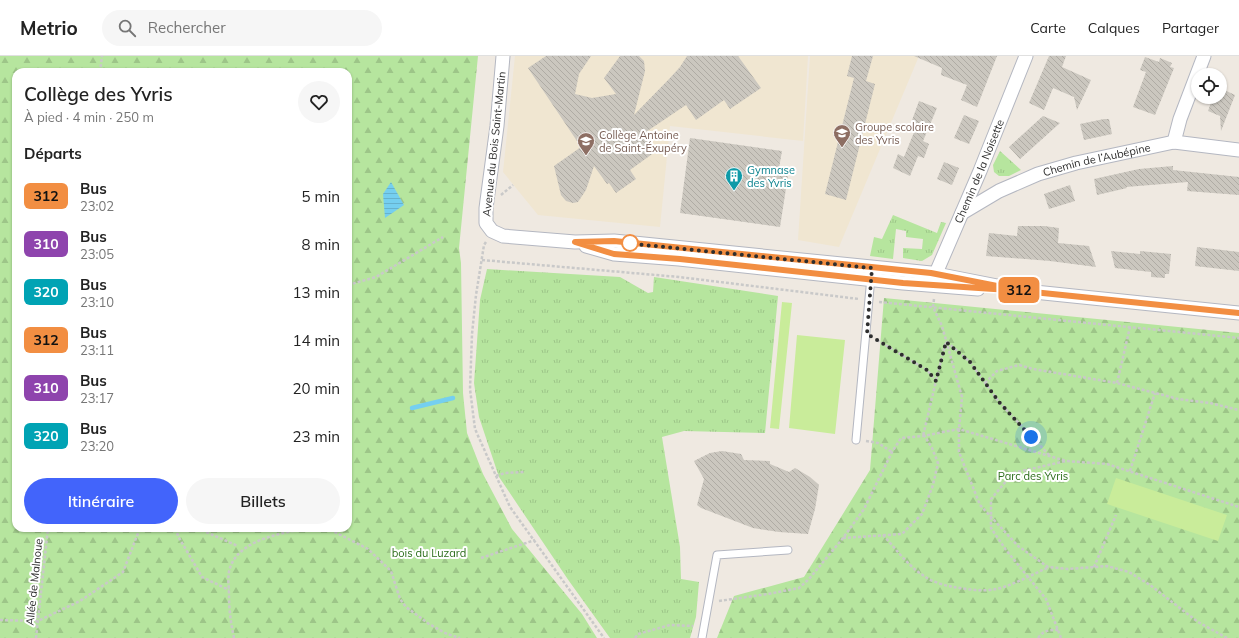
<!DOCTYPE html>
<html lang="fr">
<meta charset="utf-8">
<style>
:root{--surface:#fff;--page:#f6f6f6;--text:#222;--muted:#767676;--line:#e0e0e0;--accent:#4264fb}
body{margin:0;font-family:Mulish,sans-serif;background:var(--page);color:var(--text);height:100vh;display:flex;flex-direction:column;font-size:15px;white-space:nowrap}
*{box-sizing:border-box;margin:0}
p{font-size:13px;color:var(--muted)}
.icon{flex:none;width:22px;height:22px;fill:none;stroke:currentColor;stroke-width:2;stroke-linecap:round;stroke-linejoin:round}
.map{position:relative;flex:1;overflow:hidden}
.panel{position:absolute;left:12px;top:12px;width:340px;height:464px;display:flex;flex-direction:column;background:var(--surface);border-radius:12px;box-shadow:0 1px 3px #0004}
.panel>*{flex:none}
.badge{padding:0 8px;border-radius:6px;font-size:14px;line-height:26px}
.controls{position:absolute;left:1191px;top:12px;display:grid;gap:8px}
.controls a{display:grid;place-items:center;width:36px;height:36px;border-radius:50%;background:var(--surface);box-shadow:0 1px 3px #0004;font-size:20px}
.you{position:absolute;width:20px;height:20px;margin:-10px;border:3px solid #fff;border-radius:50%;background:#1a73e8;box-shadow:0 0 0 6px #1a73e833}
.map>.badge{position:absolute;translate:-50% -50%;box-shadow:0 0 0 2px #fff}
h2{padding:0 12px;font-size:15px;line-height:36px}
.round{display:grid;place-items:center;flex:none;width:42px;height:42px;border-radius:21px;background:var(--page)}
.overview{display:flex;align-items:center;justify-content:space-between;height:68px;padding:0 12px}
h1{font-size:19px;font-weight:600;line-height:30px}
.primary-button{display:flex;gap:8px;margin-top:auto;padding:8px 12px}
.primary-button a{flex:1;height:46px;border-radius:24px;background:var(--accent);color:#fff;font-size:16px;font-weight:600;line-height:46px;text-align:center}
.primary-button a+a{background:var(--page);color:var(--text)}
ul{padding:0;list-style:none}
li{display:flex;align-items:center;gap:12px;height:48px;padding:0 12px}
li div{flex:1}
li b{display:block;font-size:15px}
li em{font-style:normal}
li .badge{min-width:44px;font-weight:700;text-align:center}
header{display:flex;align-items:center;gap:24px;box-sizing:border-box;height:56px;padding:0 20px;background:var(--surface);border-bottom:1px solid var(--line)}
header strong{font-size:19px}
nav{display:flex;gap:22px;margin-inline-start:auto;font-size:14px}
.search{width:280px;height:36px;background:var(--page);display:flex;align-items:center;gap:10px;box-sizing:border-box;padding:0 14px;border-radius:22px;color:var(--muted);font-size:15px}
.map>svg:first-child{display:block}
</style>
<header>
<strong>Metrio</strong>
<div class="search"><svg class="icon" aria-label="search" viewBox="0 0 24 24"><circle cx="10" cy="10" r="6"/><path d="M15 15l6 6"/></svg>Rechercher</div>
<nav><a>Carte</a><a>Calques</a><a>Partager</a></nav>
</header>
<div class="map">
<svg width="1239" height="582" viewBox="0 0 1239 582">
<defs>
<pattern id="grass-tufts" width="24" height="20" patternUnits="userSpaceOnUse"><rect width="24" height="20" fill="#b6e59e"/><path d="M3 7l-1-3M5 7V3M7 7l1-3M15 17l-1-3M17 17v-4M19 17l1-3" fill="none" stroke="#9dc588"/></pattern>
<pattern id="forest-firs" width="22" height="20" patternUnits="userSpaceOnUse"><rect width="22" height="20" fill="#b6e59e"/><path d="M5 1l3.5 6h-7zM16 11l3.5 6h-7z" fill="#9dc588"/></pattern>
<pattern id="water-rules" width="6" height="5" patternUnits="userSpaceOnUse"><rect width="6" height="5" fill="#75cff0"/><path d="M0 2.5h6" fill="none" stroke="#66b2ce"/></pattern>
<pattern id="building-back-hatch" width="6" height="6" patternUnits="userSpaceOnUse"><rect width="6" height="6" fill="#cbc7bf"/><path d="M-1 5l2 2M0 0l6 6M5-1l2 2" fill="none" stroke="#afaba4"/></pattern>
</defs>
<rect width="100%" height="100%" fill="#efe9e1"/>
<path fill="#f0e6d1" d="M 515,0 L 808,0 L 803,85 L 670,70 L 660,171 L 538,159 L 503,116 Z
M 810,0 L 919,0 L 839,191 L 798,184 Z"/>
<path fill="url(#grass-tufts)" d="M 1000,95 L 1021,114 L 1009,120 L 999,120 L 994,116 L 993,109 Z
M 893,159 L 937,177 L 941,166 L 946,167 L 932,199 L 922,205 L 903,202 L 903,192 L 922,193 L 923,183 L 906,181 L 906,175 L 896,173 L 893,203 L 870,200 L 874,181 L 882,183 Z
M 487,213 L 620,221 L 648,237 L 653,236 L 654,221 L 778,240 L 765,377 L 684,375 L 662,381 L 680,491 L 681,523 L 699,526 L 696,561 L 690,582 L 610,582 L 569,525 L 499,421 L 479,361 L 474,327 L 480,244 Z"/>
<path fill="url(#forest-firs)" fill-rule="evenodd" d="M 0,0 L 478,0 L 459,192 L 461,207 L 463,337 L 467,377 L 483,418 L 512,473 L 582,558 L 597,582 L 0,582 ZM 16,16 L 348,16 L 348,472 L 16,472 Z
M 884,242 L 1239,277 L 1239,582 L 717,582 L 734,540 L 804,521 L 870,414 Z"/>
<path fill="#c9ec9a" d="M 782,246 L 792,247 L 779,373 L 770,372 Z
M 797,279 L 845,284 L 835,378 L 789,372 Z
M 1116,422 L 1227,459 L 1218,485 L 1107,448 Z"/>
<path fill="url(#water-rules)" d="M 391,126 L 404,149 L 385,162 L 383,138 Z"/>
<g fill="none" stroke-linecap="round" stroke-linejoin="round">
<path stroke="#75cff0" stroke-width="4.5" d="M 412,352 L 453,342"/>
</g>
<path fill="url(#building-back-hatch)" d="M 546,0 L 591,0 L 579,18 L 575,38 L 592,42 L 616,38 L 604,22 L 620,0 L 639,0 L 644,5 L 645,15 L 634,59 L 669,23 L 680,11 L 687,0 L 738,0 L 761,32 L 730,53 L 724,44 L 696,64 L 686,49 L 643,78 L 655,96 L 630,114 L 636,123 L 616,137 L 609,127 L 607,128 L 594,110 L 586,134 L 578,146 L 573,147 L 566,145 L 561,139 L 554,110 L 581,91 L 528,12 Z
M 852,0 L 873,0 L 866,25 L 875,28 L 846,144 L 825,138 L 854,22 L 847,20 Z
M 914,0 L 997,0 L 977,51 L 961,44 L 967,29 L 941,19 L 942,12 Z
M 1049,0 L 1066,0 L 1062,11 L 1091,24 L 1077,54 L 1074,41 L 1053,32 L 1044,54 L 1029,47 Z
M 1145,1 L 1159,6 L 1160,2 L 1172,7 L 1170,11 L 1174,12 L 1155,59 L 1133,51 L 1146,16 L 1140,14 Z
M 1220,32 L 1235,39 L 1221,75 L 1220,60 L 1208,55 L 1213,41 L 1220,41 Z
M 919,45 L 937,52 L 923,85 L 929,88 L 924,102 L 918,100 L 910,120 L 893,112 L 898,98 L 904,101 L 917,69 L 911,67 Z
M 964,59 L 979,65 L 969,88 L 954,82 Z
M 1043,60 L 1060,67 L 1020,103 L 1009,91 Z
M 1104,63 L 1109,63 L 1112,78 L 1084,84 L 1080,68 Z
M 690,82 L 782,95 L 779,112 L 789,113 L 780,171 L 680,157 Z
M 944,106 L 959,112 L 952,129 L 937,123 Z
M 1173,110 L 1173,114 L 1239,121 L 1239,139 L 1187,135 L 1188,126 L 1126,131 L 1127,132 L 1097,139 L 1094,123 L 1139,113 Z
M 1070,129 L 1075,145 L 1049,153 L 1044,138 Z
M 1018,170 L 1044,170 L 1059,172 L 1058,187 L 1089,190 L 1096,211 L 1050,205 L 986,200 L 989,177 L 1017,180 Z
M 1197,191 L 1239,196 L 1239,215 L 1195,210 Z
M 1111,195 L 1140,198 L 1140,195 L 1171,198 L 1169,218 L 1165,218 L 1165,222 L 1151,221 L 1151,216 L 1115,212 Z
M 722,395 L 741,398 L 744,404 L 770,405 L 770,408 L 789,416 L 795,412 L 810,421 L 819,429 L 815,453 L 808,478 L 779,476 L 753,472 L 701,452 L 697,449 L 704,423 L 694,405 L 710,397 Z"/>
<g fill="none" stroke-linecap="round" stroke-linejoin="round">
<g stroke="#b4b7c1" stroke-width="9">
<path id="service" d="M 856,384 L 871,221
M 702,582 L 717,499 L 788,494"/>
</g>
<g stroke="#b4b7c1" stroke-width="15">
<g id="minor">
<path d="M 503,0 L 497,70 L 486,152 L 486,167 L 492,175 L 503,180 L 575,186 L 614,185 L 931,217 L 1023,235"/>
<path d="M 1174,86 L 1180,63 L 1204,0"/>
<path id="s1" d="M 962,157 L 999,135 L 1038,118 L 1076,107 L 1174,86 L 1239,94"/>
<path d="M 586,190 L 614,198 L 679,203 L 903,227 L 978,233"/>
<path id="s2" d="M 933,224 L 980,115 L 1026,0"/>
<path d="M 1015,234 L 1239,257"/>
</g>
</g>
<path stroke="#c9c9c9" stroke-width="2.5" stroke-dasharray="3 2" stroke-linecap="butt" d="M 100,16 L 102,0
M 501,139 L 513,129
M 486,186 L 484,189 L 476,239 L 472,278 L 470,333 L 475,373 L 510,451 L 604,582
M 482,204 L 679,221 L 859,243
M 348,229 L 376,221 L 443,181
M 934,243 L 933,251 L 942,270 L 962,341 L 959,373 L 959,396 L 980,449 L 1018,490 L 1048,511 L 1068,513 L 1107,510 L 1129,516 L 1150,529 L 1198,566 L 1227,582
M 879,246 L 1239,282
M 877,284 L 927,314 L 936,325 L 923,380
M 947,286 L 970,306 L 999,346 L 1049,399
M 936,324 L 946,286
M 985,327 L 997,315 L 1019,309 L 1033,313 L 1117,327 L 1178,343 L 1210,347 L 1239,354
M 1117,327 L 1130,271
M 866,385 L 878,387 L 892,396
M 1130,415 L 1155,337
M 496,420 L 505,417 L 524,416
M 176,472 L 178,480 L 202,521 L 229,534
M 197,472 L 238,490
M 315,472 L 331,474 L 368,493 L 391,515 L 400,543 L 406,551 L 429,568 L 447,578 L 460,582
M 883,479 C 896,493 908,510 924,520 C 932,526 944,529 953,531 C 967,533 982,536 996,533 C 1014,529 1031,519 1047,512
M 843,482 L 902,478 L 922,458 L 933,429 L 938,407 L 932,392 L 924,379
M 481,502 L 535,484
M 1094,511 L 1116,459
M 719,545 L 768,538 L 799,532 L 809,523 L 843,482 L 864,453 L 892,396 L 901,382 L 923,380 L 959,373 L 1066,405
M 0,564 L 38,565 L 80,545 L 123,516 L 140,472
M 36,582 L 48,472
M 234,582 C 231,568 229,554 229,540 C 229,531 227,520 230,512 C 239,483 285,476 311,472
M 635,582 L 638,578 L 670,569 L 693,570
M 1038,582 C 1044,574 1049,574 1058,574
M 1061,582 L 1046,543 L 1006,494 L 991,472 L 991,443 L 1013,417 L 1066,405 L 1107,408 L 1239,451"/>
<use href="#service" stroke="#fff" stroke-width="7"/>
<use href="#minor" stroke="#fff" stroke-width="13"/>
</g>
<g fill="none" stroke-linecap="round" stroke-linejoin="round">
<g stroke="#fff" stroke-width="9">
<path id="line" d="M 1009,234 L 903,227 L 680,203 L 614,198 L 575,186 L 614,185 L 931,217 L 1023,235 L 1239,257"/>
</g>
<use href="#line" stroke="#f28e42" stroke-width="6"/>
<path stroke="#2e2e2e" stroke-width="4" stroke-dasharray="0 7.2" d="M 630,187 L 625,187 L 872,212 L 867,278 L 927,314 L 936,325 L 946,286 L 970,306 L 999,346 L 1031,381"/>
</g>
<defs>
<g id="school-pin" transform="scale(0.9)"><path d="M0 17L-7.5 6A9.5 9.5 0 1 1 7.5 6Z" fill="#8d6e63" stroke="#fff"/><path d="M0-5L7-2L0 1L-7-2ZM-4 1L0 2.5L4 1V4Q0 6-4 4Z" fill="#fff"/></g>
<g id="building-pin" transform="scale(0.9)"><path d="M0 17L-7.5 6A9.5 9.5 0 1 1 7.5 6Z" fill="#0f9aa8" stroke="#fff"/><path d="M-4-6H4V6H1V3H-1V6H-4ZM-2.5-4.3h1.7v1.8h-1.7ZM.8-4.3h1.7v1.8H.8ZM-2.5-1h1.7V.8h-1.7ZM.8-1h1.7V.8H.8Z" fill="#fff"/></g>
</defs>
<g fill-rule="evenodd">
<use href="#school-pin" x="842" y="77"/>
<use href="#school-pin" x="586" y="85"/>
<use href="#building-pin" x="734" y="120"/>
</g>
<circle fill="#fff" stroke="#f28e42" stroke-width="2" cx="630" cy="187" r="8"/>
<g text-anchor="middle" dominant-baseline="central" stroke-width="4" stroke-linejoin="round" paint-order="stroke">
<g font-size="11" fill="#785e54" stroke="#fff" text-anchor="start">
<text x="855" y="71">Groupe scolaire<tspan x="855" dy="13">des Yvris</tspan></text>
<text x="599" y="79">Collège Antoine<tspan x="599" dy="13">de Saint-Éxupéry</tspan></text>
</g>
<g font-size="11" fill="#2e2e2e" stroke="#fff">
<text transform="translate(494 88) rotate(-84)">Avenue du Bois Saint-Martin</text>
<text stroke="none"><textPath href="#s1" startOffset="146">Chemin de l’Aubépine</textPath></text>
<text stroke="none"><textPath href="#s2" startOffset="118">Chemin de la Noisette</textPath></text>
<text transform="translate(34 526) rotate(-84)">Allée de Malnoue</text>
</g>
<g font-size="11" fill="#0d838f" stroke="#fff" text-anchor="start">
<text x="747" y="114">Gymnase<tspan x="747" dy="13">des Yvris</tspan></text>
</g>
<g font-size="11" fill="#2c6e1b" stroke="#fff">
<text x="1033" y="420">Parc des Yvris</text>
<text x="429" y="497">bois du Luzard</text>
</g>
</g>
</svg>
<div class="controls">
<a><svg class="icon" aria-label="locate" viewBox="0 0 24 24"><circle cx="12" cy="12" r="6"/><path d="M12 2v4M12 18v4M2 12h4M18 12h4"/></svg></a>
</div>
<div class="you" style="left:1031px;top:381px"></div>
<b class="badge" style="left:1019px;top:234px;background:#f28e42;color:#111">312</b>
<section class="panel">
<div class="overview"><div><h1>Collège des Yvris</h1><p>À pied · 4 min · 250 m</p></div><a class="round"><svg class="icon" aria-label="heart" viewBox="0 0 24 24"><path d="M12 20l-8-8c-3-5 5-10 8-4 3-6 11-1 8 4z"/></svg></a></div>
<h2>Départs</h2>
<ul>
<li><span class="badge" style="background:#f28e42;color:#111">312</span><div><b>Bus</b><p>23:02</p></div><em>5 min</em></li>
<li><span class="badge" style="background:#8e44ad;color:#fff">310</span><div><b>Bus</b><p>23:05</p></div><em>8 min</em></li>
<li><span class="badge" style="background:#00a3b4;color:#fff">320</span><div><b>Bus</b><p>23:10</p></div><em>13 min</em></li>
<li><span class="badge" style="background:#f28e42;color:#111">312</span><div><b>Bus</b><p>23:11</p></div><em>14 min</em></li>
<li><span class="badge" style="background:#8e44ad;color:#fff">310</span><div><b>Bus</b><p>23:17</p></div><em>20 min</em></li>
<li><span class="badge" style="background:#00a3b4;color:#fff">320</span><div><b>Bus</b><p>23:20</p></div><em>23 min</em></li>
</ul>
<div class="primary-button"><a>Itinéraire</a><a>Billets</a></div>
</section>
</div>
